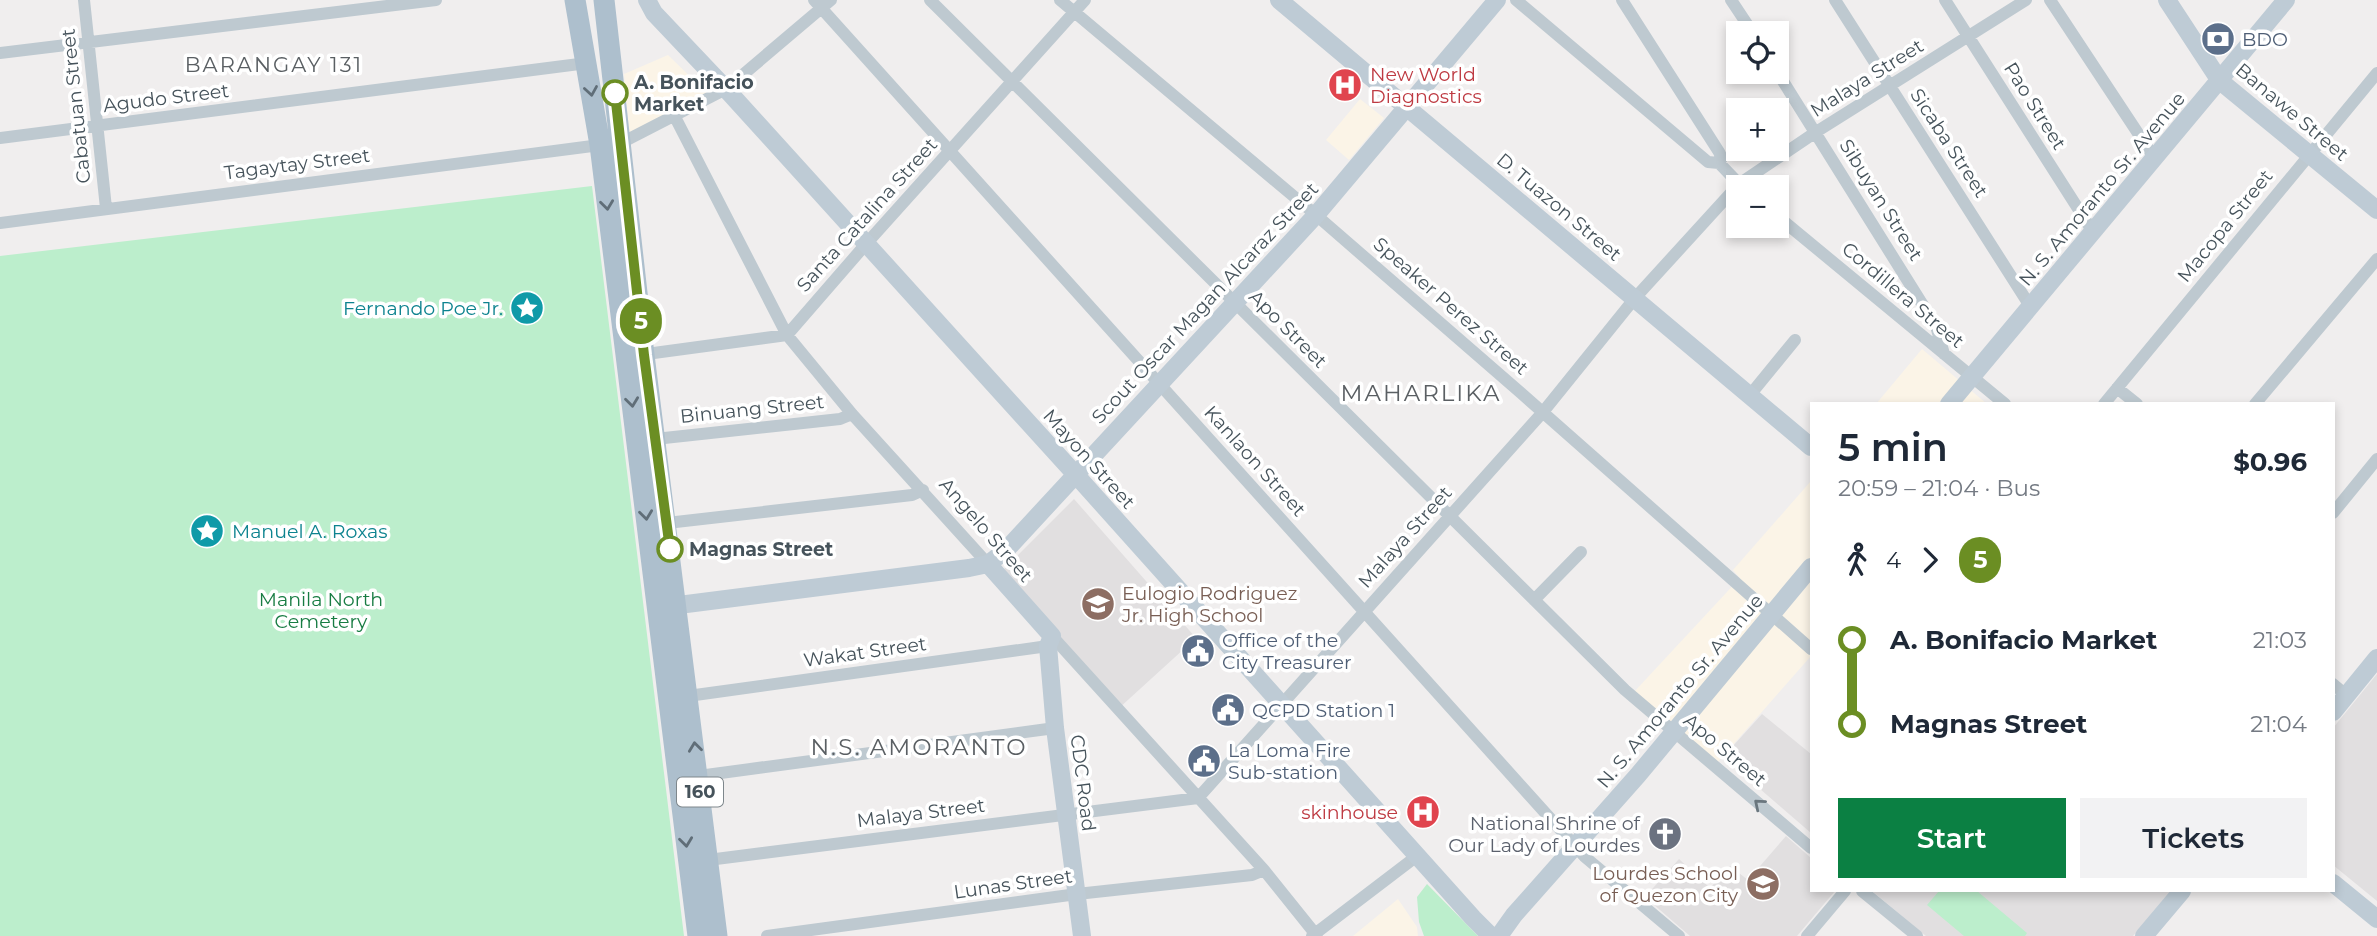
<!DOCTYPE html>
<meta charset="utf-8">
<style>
:root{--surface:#fff;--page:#f2f2f3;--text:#1f2937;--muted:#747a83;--accent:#0b8043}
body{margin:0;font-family:Montserrat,sans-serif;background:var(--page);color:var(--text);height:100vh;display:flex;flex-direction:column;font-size:26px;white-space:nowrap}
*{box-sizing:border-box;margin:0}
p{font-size:23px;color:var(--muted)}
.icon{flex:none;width:38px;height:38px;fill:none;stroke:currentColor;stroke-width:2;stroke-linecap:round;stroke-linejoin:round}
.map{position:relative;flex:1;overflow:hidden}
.side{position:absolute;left:1810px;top:402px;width:525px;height:490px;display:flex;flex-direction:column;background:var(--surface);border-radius:0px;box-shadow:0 4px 10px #0003}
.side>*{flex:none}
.badge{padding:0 14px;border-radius:23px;font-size:24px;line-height:46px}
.controls{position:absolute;left:1726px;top:21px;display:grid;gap:14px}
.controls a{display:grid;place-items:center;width:63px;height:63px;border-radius:0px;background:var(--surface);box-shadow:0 4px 10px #0003;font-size:35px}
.map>.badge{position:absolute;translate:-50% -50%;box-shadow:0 0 0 4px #fff}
.legs{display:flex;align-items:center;gap:10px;height:77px;padding:0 28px;font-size:23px}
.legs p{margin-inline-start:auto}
.summary{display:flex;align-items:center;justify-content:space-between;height:119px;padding:0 28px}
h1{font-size:38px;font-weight:600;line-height:52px}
.cta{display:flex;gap:14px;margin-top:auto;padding:14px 28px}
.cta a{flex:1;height:80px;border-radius:0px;background:var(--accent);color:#fff;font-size:28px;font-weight:600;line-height:80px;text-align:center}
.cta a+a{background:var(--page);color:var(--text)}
ul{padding:0 28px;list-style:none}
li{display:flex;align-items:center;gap:24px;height:84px;font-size:26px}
li i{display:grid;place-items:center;width:10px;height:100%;margin:0 9px;background:currentColor}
li i::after{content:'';width:18px;height:18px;margin:-9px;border:5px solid;border-radius:50%;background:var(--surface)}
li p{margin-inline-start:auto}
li:first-child i{background:linear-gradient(#0000 50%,currentColor 0)}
li:last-child i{background:linear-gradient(currentColor 50%,#0000 0)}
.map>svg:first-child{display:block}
</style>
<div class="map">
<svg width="2377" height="936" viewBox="0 0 2377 936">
<rect width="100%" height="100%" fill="#f0eeee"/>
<path fill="#fbf4e7" d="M 668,55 L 709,95 L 629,133 L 624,74 Z
M 1360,99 L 1384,118 L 1349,160 L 1326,140 Z
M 1922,349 L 1987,404 L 1876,404 Z
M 1811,481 L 1811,656 L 1717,763 L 1634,692 L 1740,578 L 1733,570 Z
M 1398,899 L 1417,927 L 1418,936 L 1353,936 Z"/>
<path fill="#e1dfe0" d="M 1074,499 L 1196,638 L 1118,709 L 1002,571 Z
M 2377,674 L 2377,901 L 2333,865 L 2333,728 Z
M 1762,714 L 1811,754 L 1811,833 L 1723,757 Z
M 1786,836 L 1811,858 L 1811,891 L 1835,891 L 1797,936 L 1690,936 L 1645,897 L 1679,859 L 1710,888 L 1730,866 L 1748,880 Z
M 1872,891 L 2172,891 L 2133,936 L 1926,936 Z"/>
<path fill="#bceecc" d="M 592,186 L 684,936 L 0,936 L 0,256 Z
M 1427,884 L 1478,936 L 1424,936 L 1419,922 L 1417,897 Z
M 1939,891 L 1977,891 L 2027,933 L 2025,936 L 1964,936 L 1927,905 Z"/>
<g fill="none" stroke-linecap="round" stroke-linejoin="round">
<path stroke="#bec9d0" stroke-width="12" d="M 84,0 L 106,208
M 814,0 L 1585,857 L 1679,936
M 930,0 L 1625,690 L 1811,848
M 1060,0 L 1316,215 L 1521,393 L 1811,649
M 1516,0 L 1708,162 L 1719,163 L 1742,187
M 1622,0 L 1719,152 L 1722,158 L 1719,163
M 1731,0 L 1753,33
M 1835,0 L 2030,306
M 1945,0 L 2093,232
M 2050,0 L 2155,159
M 0,53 L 436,0
M 1776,70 L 1936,326 L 1944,354
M 675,117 L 787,335 L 852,414 L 988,564
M 0,138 L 587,63
M 621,143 L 726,89 L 831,0
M 1776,215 L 2005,404
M 0,223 L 600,145
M 639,355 L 787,335 L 866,244 L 1085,0
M 2117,388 L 2137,404
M 1750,395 L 1795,340
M 2104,404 L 2377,73
M 2255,404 L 2377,259
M 655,439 L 840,419 L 852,414
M 2333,513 L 2377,459
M 667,523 L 912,495 L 923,490
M 1534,600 L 1581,552
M 1052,636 L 1264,870 L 1317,936
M 2333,684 L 2346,695
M 688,696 L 1048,646
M 691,777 L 1055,728
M 708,860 L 1198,798 L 1543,412 L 1635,298 L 1739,184 L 1816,132 L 2026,0
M 1862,891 L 1917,936
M 767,936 L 1077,894 L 1252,875 L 1264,870
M 1312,936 L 1417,856
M 1807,936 L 1845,891"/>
<path stroke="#becbd5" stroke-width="18" d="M 647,0 L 654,13 L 726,89 L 1076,475 L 1473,918 L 1491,936
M 1279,0 L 1811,447
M 2167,0 L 2220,81 L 2377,210
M 1949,404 L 2286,0
M 988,564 L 1052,636 L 1048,646 L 1055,728 L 1082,936
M 663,607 L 969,568 L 988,564 L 1006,550 L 1316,215 L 1497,0
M 2333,712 L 2377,658
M 2333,883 L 2377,919
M 1499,936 L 1514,915 L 1638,775 L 1811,567
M 2144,936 L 2182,891"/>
<path stroke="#adbfcd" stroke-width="21" d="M 575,0 L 600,145 L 698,936
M 604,0 L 644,355 L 717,936"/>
</g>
<defs><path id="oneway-chevron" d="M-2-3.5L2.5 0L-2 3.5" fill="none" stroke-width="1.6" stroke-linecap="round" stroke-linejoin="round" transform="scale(1.75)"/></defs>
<g stroke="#606e78">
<use href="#oneway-chevron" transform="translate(591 91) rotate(81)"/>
<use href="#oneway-chevron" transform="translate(607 205) rotate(83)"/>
<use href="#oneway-chevron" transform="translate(632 402) rotate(83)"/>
<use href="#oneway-chevron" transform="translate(646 515) rotate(83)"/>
<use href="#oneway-chevron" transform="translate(695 747) rotate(-97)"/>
<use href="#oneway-chevron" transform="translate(686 842) rotate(83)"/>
</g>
<use stroke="#6a767e" href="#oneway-chevron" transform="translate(1759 804) rotate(-140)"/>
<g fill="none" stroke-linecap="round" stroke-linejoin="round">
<g stroke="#fff" stroke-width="16">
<path id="line-1" d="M 615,93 L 644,355 L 670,549"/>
</g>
<use href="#line-1" stroke="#6b8e23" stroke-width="10"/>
</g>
<defs>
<g id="bank-disc" transform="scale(1.75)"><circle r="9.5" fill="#5c6f8a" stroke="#fff"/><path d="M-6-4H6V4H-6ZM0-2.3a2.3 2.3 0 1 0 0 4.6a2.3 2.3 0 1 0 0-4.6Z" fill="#fff"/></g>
<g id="hospital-disc" transform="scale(1.75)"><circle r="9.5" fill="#e0444e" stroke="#fff"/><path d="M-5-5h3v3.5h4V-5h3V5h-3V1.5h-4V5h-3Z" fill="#fff"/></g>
<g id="sight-disc" transform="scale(1.75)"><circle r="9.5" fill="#0f9aa8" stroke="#fff"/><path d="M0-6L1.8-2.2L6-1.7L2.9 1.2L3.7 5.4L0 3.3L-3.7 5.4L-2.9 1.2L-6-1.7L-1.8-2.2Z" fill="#fff"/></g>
<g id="school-disc" transform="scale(1.75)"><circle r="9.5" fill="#8d6e63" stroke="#fff"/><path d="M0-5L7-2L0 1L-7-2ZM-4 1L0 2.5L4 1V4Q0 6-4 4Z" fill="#fff"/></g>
<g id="civic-disc" transform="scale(1.75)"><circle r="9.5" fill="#5c6f8a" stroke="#fff"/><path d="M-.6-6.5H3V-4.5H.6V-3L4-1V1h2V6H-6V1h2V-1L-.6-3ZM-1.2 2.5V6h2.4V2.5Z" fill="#fff"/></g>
<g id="church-disc" transform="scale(1.75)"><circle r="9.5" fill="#6b7280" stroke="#fff"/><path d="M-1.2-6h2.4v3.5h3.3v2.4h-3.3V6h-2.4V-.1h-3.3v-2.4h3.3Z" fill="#fff"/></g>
</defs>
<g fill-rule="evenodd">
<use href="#bank-disc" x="2218" y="39"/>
<use href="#hospital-disc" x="1345" y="85"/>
<use href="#sight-disc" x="527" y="308"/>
<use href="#sight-disc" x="207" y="531"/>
<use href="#school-disc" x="1098" y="604"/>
<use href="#civic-disc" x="1198" y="651"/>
<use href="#civic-disc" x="1228" y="710"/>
<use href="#civic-disc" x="1204" y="761"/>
<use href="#hospital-disc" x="1423" y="812"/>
<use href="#church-disc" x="1665" y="834"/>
<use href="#school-disc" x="1763" y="884"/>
</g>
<g fill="#fff" stroke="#6b8e23" stroke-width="3.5">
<circle cx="615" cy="93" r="12"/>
<circle cx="670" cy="549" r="12"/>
</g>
<g text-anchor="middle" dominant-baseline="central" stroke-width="7" stroke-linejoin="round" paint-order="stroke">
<rect fill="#fff" stroke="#7e878c" stroke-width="2" x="677" y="777.5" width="46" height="29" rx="5"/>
<g font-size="18" font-weight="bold" fill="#46535b">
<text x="700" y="792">160</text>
</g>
<g font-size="19" fill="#4e5e75" stroke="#fff" text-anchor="start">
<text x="2242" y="39">BDO</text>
<text x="1222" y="640">Office of the<tspan x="1222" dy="22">City Treasurer</tspan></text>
<text x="1252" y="710">QCPD Station 1</text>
<text x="1228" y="750">La Loma Fire<tspan x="1228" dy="22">Sub-station</tspan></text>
</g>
<g font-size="19" fill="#be3a42" stroke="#fff" text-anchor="start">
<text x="1370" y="74">New World<tspan x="1370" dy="22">Diagnostics</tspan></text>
<text x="1398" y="812" text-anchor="end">skinhouse</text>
</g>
<g font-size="19" fill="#46535b" stroke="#fff">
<text transform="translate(1867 78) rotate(-32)">Malaya Street</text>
<text transform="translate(166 98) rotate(-7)">Agudo Street</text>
<text transform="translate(76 106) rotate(-96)">Cabatuan Street</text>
<text transform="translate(2035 106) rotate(58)">Pao Street</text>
<text transform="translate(2292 112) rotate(40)">Banawe Street</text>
<text transform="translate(1949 143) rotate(57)">Sicaba Street</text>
<text transform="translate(297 164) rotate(-7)">Tagaytay Street</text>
<text transform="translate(2102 189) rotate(-50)">N. S. Amoranto Sr. Avenue</text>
<text transform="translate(1881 200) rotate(58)">Sibuyan Street</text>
<text transform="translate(1559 207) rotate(40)">D. Tuazon Street</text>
<text transform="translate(867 215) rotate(-48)">Santa Catalina Street</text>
<text transform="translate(2225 226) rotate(-51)">Macopa Street</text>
<text transform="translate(1903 295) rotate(40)">Cordillera Street</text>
<text transform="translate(1205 303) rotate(-47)">Scout Oscar Magan Alcaraz Street</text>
<text transform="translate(1451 306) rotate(41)">Speaker Perez Street</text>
<text transform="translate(1288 329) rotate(45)">Apo Street</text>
<text transform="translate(752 409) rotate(-6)">Binuang Street</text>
<text transform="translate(1089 459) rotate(48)">Mayon Street</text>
<text transform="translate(1255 461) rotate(48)">Kanlaon Street</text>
<text transform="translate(986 530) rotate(49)">Angelo Street</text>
<text transform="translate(1405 537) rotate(-48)">Malaya Street</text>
<text transform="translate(865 652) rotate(-8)">Wakat Street</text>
<text transform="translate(1680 691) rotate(-50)">N. S. Amoranto Sr. Avenue</text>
<text transform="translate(1725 750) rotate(40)">Apo Street</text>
<text transform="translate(1083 783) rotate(83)">CDC Road</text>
<text transform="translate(921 813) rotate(-7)">Malaya Street</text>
<text transform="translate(1013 884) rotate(-8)">Lunas Street</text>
</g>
<g font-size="19" font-weight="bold" fill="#46535b" stroke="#fff" text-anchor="start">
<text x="634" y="82">A. Bonifacio<tspan x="634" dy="22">Market</tspan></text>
<text x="689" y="549">Magnas Street</text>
</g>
<g font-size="19" fill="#0d838f" stroke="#fff" text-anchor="end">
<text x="503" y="308">Fernando Poe Jr.</text>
<text x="232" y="531" text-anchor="start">Manuel A. Roxas</text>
</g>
<g font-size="19" fill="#785e54" stroke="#fff" text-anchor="start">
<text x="1122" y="593">Eulogio Rodriguez<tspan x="1122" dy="22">Jr. High School</tspan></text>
<text x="1738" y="873" text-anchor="end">Lourdes School<tspan x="1738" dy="22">of Quezon City</tspan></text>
</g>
<g font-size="19" fill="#187c43" stroke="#fff">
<text x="321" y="599">Manila North<tspan x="321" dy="22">Cemetery</tspan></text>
</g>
<g font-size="19" fill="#5b616d" stroke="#fff" text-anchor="end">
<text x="1640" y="823">National Shrine of<tspan x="1640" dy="22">Our Lady of Lourdes</tspan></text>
</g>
<g font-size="21" letter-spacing="2" fill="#5a5f63" stroke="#fff">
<text x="274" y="64">BARANGAY 131</text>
</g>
<g font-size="23" letter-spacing="2" fill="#5a5f63" stroke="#fff">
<text x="1421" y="393">MAHARLIKA</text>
<text x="919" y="747">N.S. AMORANTO</text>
</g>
</g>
</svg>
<div class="controls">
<a><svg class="icon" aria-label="locate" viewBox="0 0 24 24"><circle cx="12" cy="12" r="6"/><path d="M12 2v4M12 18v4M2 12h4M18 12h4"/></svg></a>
<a>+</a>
<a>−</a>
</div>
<b class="badge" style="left:641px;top:321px;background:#6b8e23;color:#fff">5</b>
<section class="side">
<div class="summary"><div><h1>5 min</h1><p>20:59 – 21:04 · Bus</p></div><b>$0.96</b></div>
<div class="legs"><svg class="icon" aria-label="walk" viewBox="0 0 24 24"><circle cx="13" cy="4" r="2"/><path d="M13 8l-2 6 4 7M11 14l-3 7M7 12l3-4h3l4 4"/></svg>4<svg class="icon" aria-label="forward" viewBox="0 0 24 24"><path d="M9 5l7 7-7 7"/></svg><b class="badge" style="background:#6b8e23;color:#fff">5</b></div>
<ul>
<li><i style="color:#6b8e23"></i><b>A. Bonifacio Market</b><p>21:03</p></li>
<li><i style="color:#6b8e23"></i><b>Magnas Street</b><p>21:04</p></li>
</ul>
<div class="cta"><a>Start</a><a>Tickets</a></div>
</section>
</div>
